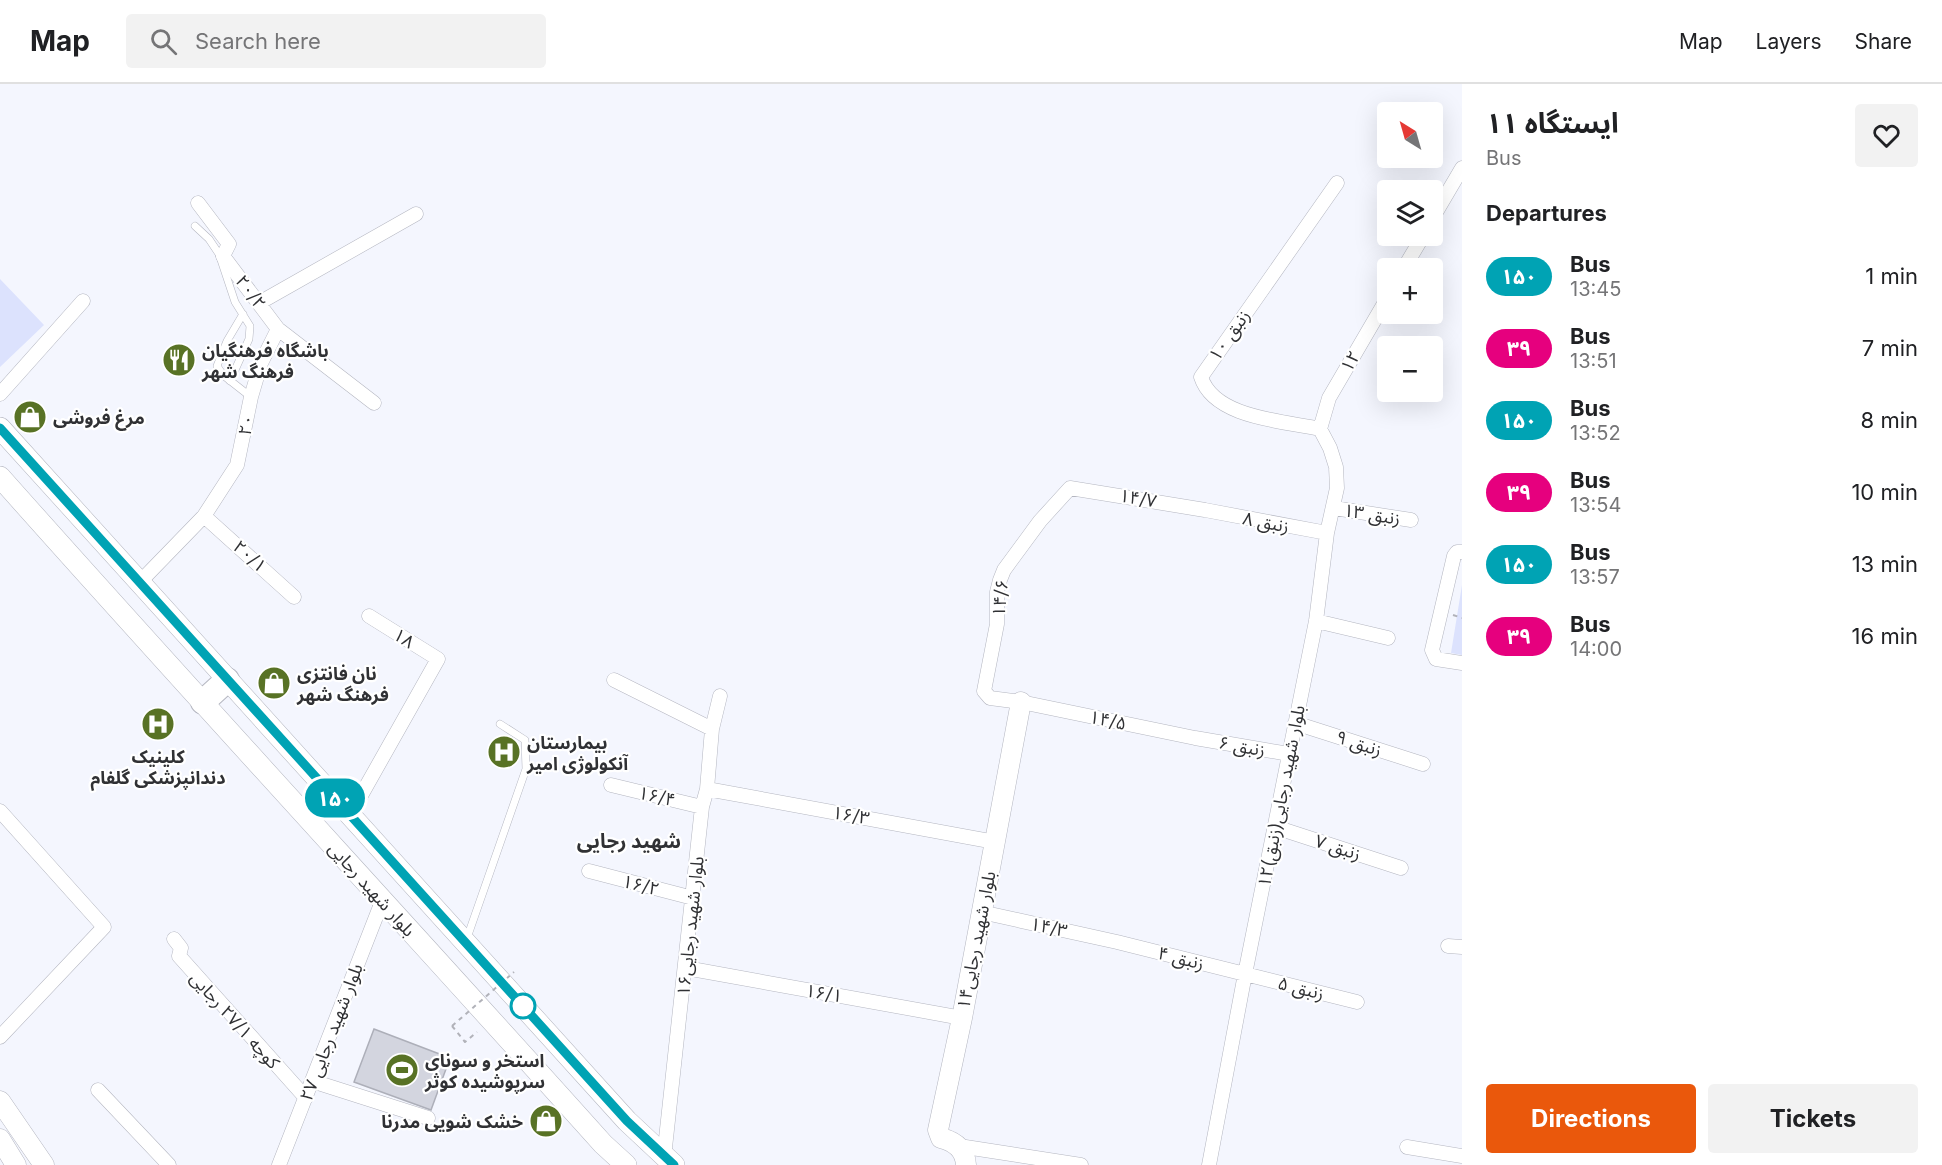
<!DOCTYPE html>
<meta charset="utf-8">
<style>
:root{--surface:#fff;--page:#f2f2f2;--text:#202124;--muted:#757577;--line:#e0e0e0;--accent:#ea580c}
body{margin:0;font-family:Inter,"Noto Sans Arabic",sans-serif;background:var(--page);color:var(--text);height:100vh;display:flex;flex-direction:column;font-size:22px;white-space:nowrap}
*{box-sizing:border-box;margin:0}
p{font-size:20px;color:var(--muted)}
.icon{flex:none;width:33px;height:33px;fill:none;stroke:currentColor;stroke-width:2;stroke-linecap:round;stroke-linejoin:round}
.map{position:relative;flex:1;overflow:hidden}
.sheet{display:flex;flex-direction:column;background:var(--surface);width:480px}
.sheet>*{flex:none}
.badge{padding:0 12px;border-radius:20px;font-size:21px;line-height:39px}
.needle{width:39px;rotate:323deg}
.tools{position:absolute;left:1377px;top:18px;display:grid;gap:12px}
.tools a{display:grid;place-items:center;width:66px;height:66px;border-radius:6px;background:var(--surface);box-shadow:0 6px 24px #0002;font-size:30px}
.map>.badge{position:absolute;translate:-50% -50%;box-shadow:0 0 0 3px #fff}
h2{padding:0 24px;font-size:22px;line-height:54px}
.round{display:grid;place-items:center;flex:none;width:63px;height:63px;border-radius:6px;background:var(--page)}
.headline{display:flex;align-items:center;justify-content:space-between;height:102px;padding:0 24px}
h1{font-size:28px;font-weight:700;line-height:45px}
.primary-button{display:flex;gap:12px;margin-top:auto;padding:12px 24px}
.primary-button a{flex:1;height:69px;border-radius:6px;background:var(--accent);color:#fff;font-size:24px;font-weight:700;line-height:69px;text-align:center}
.primary-button a+a{background:var(--page);color:var(--text)}
ul{padding:0;list-style:none}
li{display:flex;align-items:center;gap:18px;height:72px;padding:0 24px}
li div{flex:1}
li b{display:block;font-size:22px}
li em{font-style:normal}
li .badge{min-width:66px;font-weight:700;text-align:center}
header{display:flex;align-items:center;gap:36px;box-sizing:border-box;height:84px;padding:0 30px;background:var(--surface);border-bottom:2px solid var(--line)}
header strong{font-size:28px}
nav{display:flex;gap:33px;margin-inline-start:auto;font-size:21px}
.search{width:420px;height:54px;background:var(--page);display:flex;align-items:center;gap:15px;box-sizing:border-box;padding:0 21px;border-radius:6px;color:var(--muted);font-size:22px}
main{display:flex;flex:1;min-height:0}
.map>svg:first-child{display:block}
</style>
<header>
<strong>Map</strong>
<div class="search"><svg class="icon" aria-label="search" viewBox="0 0 24 24"><circle cx="10" cy="10" r="6"/><path d="M15 15l6 6"/></svg>Search here</div>
<nav><a>Map</a><a>Layers</a><a>Share</a></nav>
</header>
<main>
<div class="map">
<svg width="1462" height="1081" viewBox="0 0 1462 1081">
<rect width="100%" height="100%" fill="#f4f6fe"/>
<path fill="#dce2fd" d="M 0,195 L 44,241 L 0,283 Z
M 1462,501 L 1462,571 L 1451,569 Z"/>
<path fill="#d3d5df" stroke="#adafb9" stroke-width="1.5" d="M 374,945 L 450,974 L 431,1026 L 354,998 Z"/>
<g fill="none" stroke-linecap="round" stroke-linejoin="round">
<g stroke="#b4b6c0" stroke-width="8">
<path id="lane" d="M 195,142 L 209,155 L 219,170 L 235,218 L 250,242 L 249,255 L 230,297
M 243,230 L 227,257 L 217,282 L 223,291 L 251,313
M 467,854 L 526,685 L 525,656 L 500,640"/>
</g>
<g stroke="#b4b6c0" stroke-width="15">
<path id="street" d="M 198,119 L 229,160 L 223,172 L 278,245 L 374,319
M 1432,135 L 1462,84
M 1404,184 L 1423,152
M 259,219 L 416,130
M 0,310 L 83,217
M 1320,345 C 1283,337 1214,334 1201,293 L 1337,99
M 1320,345 L 1329,314 L 1388,213
M 1334,424 L 1411,436
M 204,432 L 294,513
M 1462,468 L 1457,468 L 1454,472 L 1432,566 L 1436,575 L 1462,579
M 139,499 L 204,432 L 237,381 L 251,313 L 261,279 L 278,245
M 1316,537 L 1388,554
M 614,596 L 712,645
M 1295,639 L 1423,680
M 1289,670 L 1195,654 L 1021,618 L 990,614 L 984,607 L 997,540 L 997,508 L 1000,496 L 1004,486 L 1040,437 L 1070,404 L 1205,426 L 1327,449
M 611,701 L 702,723
M 707,705 L 995,758
M 0,727 L 104,843 L 0,953
M 350,731 L 438,575 L 369,532
M 1275,743 L 1401,784
M 589,787 L 693,814
M 981,828 L 1117,858 L 1357,918
M 174,855 L 181,864 L 179,872 L 306,1014
M 1448,862 L 1462,863
M 686,884 L 962,934
M 312,997 L 428,1034
M 98,1006 L 169,1081
M 959,1062 L 1081,1081
M 1407,1063 L 1462,1072
M 664,1073 L 702,723 L 707,705 L 712,645 L 720,612
M 279,1081 L 383,815
M 1209,1081 L 1245,890 L 1316,537 L 1327,449 L 1337,404 L 1336,383 L 1330,364 L 1320,345"/>
</g>
<g stroke="#b4b6c0" stroke-width="21">
<path id="secondary" d="M 0,1017 L 44,1081
M 0,1055 L 16,1081
M 966,1081 C 965,1066 956,1058 941,1054 L 938,1046 L 962,934 L 1021,618"/>
</g>
<g stroke="#b4b6c0" stroke-width="22">
<path id="primary" d="M 0,344 L 627,1037 L 674,1081
M 0,393 C 199,617 403,837 603,1060 L 626,1081"/>
</g>
<g stroke="#b4b6c0" stroke-width="26">
<path id="highway" d="M 203,618 L 227,596"/>
</g>
<path stroke="#b1b2b9" stroke-width="2" stroke-dasharray="4.5 4.5" stroke-linecap="butt" d="M 1453,531 L 1462,534
M 452,942 L 465,958 L 477,948"/>
<use href="#lane" stroke="#fff" stroke-width="7"/>
<use href="#street" stroke="#fff" stroke-width="14"/>
<use href="#secondary" stroke="#fff" stroke-width="20"/>
<use href="#primary" stroke="#fff" stroke-width="21"/>
<use href="#highway" stroke="#fff" stroke-width="24"/>
<path stroke="#b1b2b9" stroke-width="2" stroke-dasharray="4.5 4.5" stroke-linecap="butt" d="M 452,942 L 514,888"/>
</g>
<g fill="none" stroke-linecap="round" stroke-linejoin="round">
<g stroke="#fff" stroke-width="14">
<path id="line" d="M 0,344 L 627,1037 L 674,1081"/>
</g>
<use href="#line" stroke="#00a3b4" stroke-width="9"/>
</g>
<defs>
<g id="restaurant-disc" transform="scale(1.725)"><circle r="9.5" fill="#587225" stroke="#fff"/><path d="M-5-6h1v4h1v-4h1v4h1v-4h1v5L-1.5 .5V6h-2V.5L-5-1ZM5-6V6H3V1.5H1.5Q1.5-4 5-6Z" fill="#fff"/></g>
<g id="shop-disc" transform="scale(1.725)"><circle r="9.5" fill="#587225" stroke="#fff"/><path d="M-5-2.5h2.3a2.7 3.5 0 0 1 5.4 0H5L5.5 6h-11ZM-1.5-2.5h3a1.5 2.3 0 0 0-3 0Z" fill="#fff"/></g>
<g id="hospital-disc" transform="scale(1.725)"><circle r="9.5" fill="#587225" stroke="#fff"/><path d="M-5-5h3v3.5h4V-5h3V5h-3V1.5h-4V5h-3Z" fill="#fff"/></g>
<g id="stadium-disc" transform="scale(1.725)"><circle r="9.5" fill="#587225" stroke="#fff"/><path d="M0-5a6.5 5 0 1 0 0 10a6.5 5 0 1 0 0-10ZM-3.5-1.8h7v3.6h-7Z" fill="#fff"/></g>
</defs>
<g fill-rule="evenodd">
<use href="#restaurant-disc" x="179" y="276"/>
<use href="#shop-disc" x="30" y="333"/>
<use href="#shop-disc" x="274" y="599"/>
<use href="#hospital-disc" x="158" y="640"/>
<use href="#hospital-disc" x="504" y="668"/>
<use href="#stadium-disc" x="402" y="986"/>
<use href="#shop-disc" x="546" y="1037"/>
</g>
<circle fill="#fff" stroke="#00a3b4" stroke-width="3" cx="523" cy="922" r="12"/>
<g text-anchor="middle" dominant-baseline="central" stroke-width="4.5" stroke-linejoin="round" paint-order="stroke">
<g font-size="18" fill="#303134" stroke="#fff">
<text transform="translate(251 208) rotate(53)">۲۰/۲</text>
<text transform="translate(1229 251) rotate(-55)">زنبق ۱۰</text>
<text transform="translate(1350 277) rotate(-60)">۱۲</text>
<text transform="translate(246 341) rotate(-78)">۲۰</text>
<text transform="translate(1138 414) rotate(10)">۱۴/۷</text>
<text transform="translate(1372 430) rotate(9)">زنبق ۱۳</text>
<text transform="translate(1266 438) rotate(11)">زنبق ۸</text>
<text transform="translate(250 472) rotate(42)">۲۰/۱</text>
<text transform="translate(1000 514) rotate(-84)">۱۴/۶</text>
<text transform="translate(404 554) rotate(32)">۱۸</text>
<text transform="translate(1108 636) rotate(12)">۱۴/۵</text>
<text transform="translate(1359 659) rotate(18)">زنبق ۹</text>
<text transform="translate(1242 662) rotate(10)">زنبق ۶</text>
<text transform="translate(657 712) rotate(13)">۱۶/۴</text>
<text transform="translate(1281 712) rotate(-79)">۱۲بلوار شهید رجایی(زنبق)</text>
<text transform="translate(851 731) rotate(10)">۱۶/۳</text>
<text transform="translate(1338 763) rotate(18)">زنبق ۷</text>
<text transform="translate(641 801) rotate(14)">۱۶/۲</text>
<text transform="translate(372 805) rotate(48)">بلوار شهید رجایی</text>
<text transform="translate(690 842) rotate(-84)">بلوار شهید رجایی۱۶</text>
<text transform="translate(1049 843) rotate(12)">۱۴/۳</text>
<text transform="translate(976 856) rotate(-79)">بلوار شهید رجایی۱۴</text>
<text transform="translate(1181 874) rotate(14)">زنبق ۴</text>
<text transform="translate(1301 904) rotate(14)">زنبق ۵</text>
<text transform="translate(824 909) rotate(10)">۱۶/۱</text>
<text transform="translate(235 936) rotate(48)">کوچه ۲۷/۱ رجایی</text>
<text transform="translate(331 948) rotate(-69)">۲۷ بلوار شهید رجایی</text>
</g>
<g font-size="18" font-weight="bold" fill="#303134" stroke="#fff" text-anchor="start">
<text x="202" y="266">باشگاه فرهنگیان<tspan x="202" dy="21">فرهنگ شهر</tspan></text>
<text x="53" y="333">مرغ فروشی</text>
<text x="297" y="589">نان فانتزی<tspan x="297" dy="21">فرهنگ شهر</tspan></text>
<text x="527" y="658">بیمارستان<tspan x="527" dy="21">آنکولوژی امیر</tspan></text>
<text x="158" y="672" text-anchor="middle">کلینیک<tspan x="158" dy="21">دندانپزشکی گلفام</tspan></text>
<text x="425" y="976">استخر و سونای<tspan x="425" dy="21">سرپوشیده کوثر</tspan></text>
<text x="523" y="1037" text-anchor="end">خشک شویی مدرنا</text>
</g>
<g font-size="20" font-weight="bold" fill="#303134" stroke="#fff">
<text x="629" y="757">شهید رجایی</text>
</g>
</g>
</svg>
<div class="tools">
<a><svg class="needle" viewBox="-14 -14 28 28"><path d="M0-13l5 13h-10z" fill="#e53935"/><path d="M0 13l5-13h-10z" fill="#757577"/></svg></a>
<a><svg class="icon" aria-label="layers" viewBox="0 0 24 24"><path d="M12 4l9 5-9 5-9-5zM3 14l9 5 9-5"/></svg></a>
<a>+</a>
<a>−</a>
</div>
<b class="badge" style="left:335px;top:714px;background:#00a3b4;color:#fff">۱۵۰</b>
</div>
<section class="sheet">
<div class="headline"><div><h1>ایستگاه ۱۱</h1><p>Bus</p></div><a class="round"><svg class="icon" aria-label="heart" viewBox="0 0 24 24"><path d="M12 20l-8-8c-3-5 5-10 8-4 3-6 11-1 8 4z"/></svg></a></div>
<h2>Departures</h2>
<ul>
<li><span class="badge" style="background:#00a3b4;color:#fff">۱۵۰</span><div><b>Bus</b><p>13:45</p></div><em>1 min</em></li>
<li><span class="badge" style="background:#e6007e;color:#fff">۳۹</span><div><b>Bus</b><p>13:51</p></div><em>7 min</em></li>
<li><span class="badge" style="background:#00a3b4;color:#fff">۱۵۰</span><div><b>Bus</b><p>13:52</p></div><em>8 min</em></li>
<li><span class="badge" style="background:#e6007e;color:#fff">۳۹</span><div><b>Bus</b><p>13:54</p></div><em>10 min</em></li>
<li><span class="badge" style="background:#00a3b4;color:#fff">۱۵۰</span><div><b>Bus</b><p>13:57</p></div><em>13 min</em></li>
<li><span class="badge" style="background:#e6007e;color:#fff">۳۹</span><div><b>Bus</b><p>14:00</p></div><em>16 min</em></li>
</ul>
<div class="primary-button"><a>Directions</a><a>Tickets</a></div>
</section>
</main>
